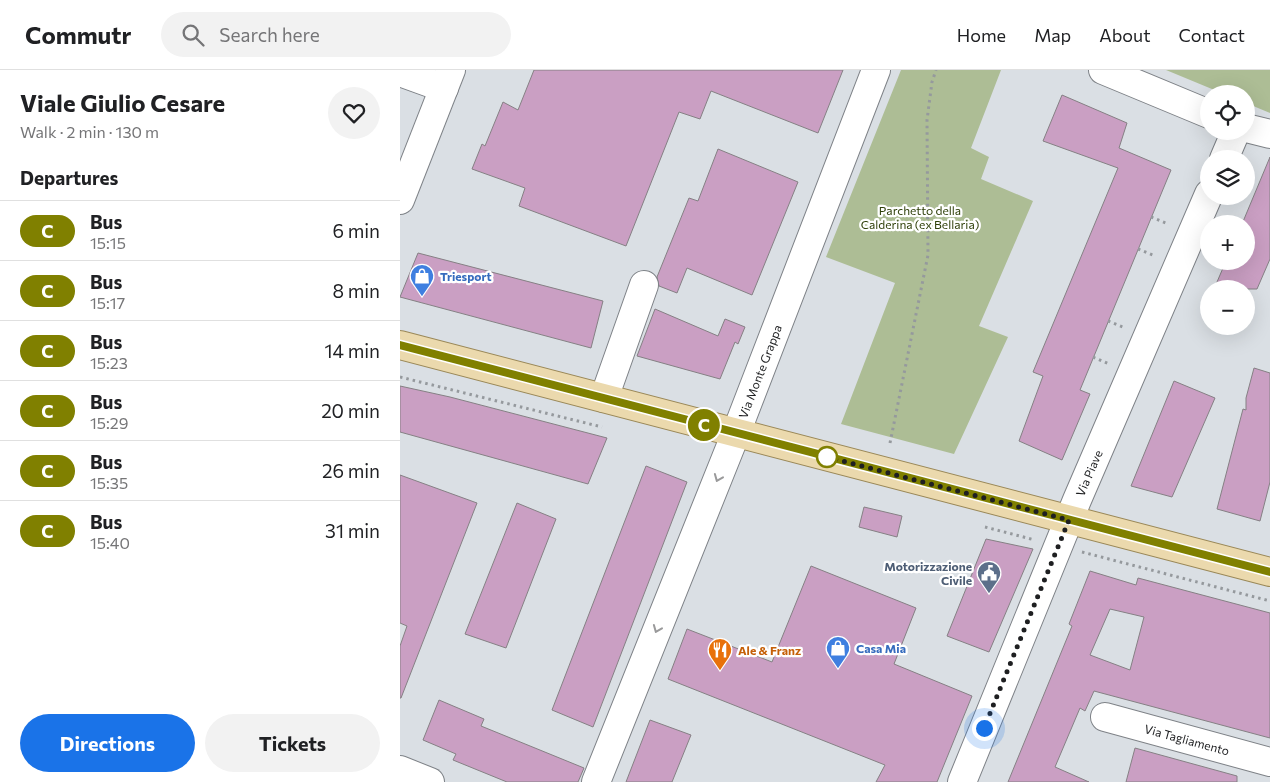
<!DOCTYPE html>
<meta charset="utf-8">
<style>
:root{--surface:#fff;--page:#f2f2f2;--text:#202124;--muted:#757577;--line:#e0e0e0;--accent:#1a73e8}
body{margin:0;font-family:Commissioner,sans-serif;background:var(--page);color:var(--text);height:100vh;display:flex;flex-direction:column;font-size:19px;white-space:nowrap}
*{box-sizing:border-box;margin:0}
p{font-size:16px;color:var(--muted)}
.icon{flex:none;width:28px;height:28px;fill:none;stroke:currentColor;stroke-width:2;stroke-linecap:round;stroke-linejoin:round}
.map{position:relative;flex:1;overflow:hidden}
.drawer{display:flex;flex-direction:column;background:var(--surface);width:400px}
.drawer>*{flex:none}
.badge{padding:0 10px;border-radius:16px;font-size:18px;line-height:32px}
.fabs{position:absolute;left:800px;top:15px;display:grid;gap:10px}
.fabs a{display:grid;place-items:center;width:55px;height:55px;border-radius:50%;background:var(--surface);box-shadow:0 5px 20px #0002;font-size:25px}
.you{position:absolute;width:25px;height:25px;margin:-12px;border:4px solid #fff;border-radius:50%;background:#1a73e8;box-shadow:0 0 0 8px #1a73e833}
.map>.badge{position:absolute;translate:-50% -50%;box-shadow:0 0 0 2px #fff}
h2{padding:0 20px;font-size:19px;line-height:45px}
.round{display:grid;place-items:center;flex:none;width:52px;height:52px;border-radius:26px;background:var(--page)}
.summary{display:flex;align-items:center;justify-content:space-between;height:85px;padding:0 20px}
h1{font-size:24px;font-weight:700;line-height:38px}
.action{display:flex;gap:10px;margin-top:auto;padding:10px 20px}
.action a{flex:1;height:58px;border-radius:30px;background:var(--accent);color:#fff;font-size:20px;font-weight:700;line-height:58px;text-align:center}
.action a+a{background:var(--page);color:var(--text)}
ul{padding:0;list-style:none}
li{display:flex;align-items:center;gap:15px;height:60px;padding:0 20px;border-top:1px solid var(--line)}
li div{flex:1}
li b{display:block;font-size:19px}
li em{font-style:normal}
li .badge{min-width:55px;font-weight:700;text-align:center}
header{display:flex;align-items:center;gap:30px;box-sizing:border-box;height:70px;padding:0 25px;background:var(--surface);border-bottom:1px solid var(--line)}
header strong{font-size:24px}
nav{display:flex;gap:28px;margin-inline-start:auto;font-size:18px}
.search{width:350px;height:45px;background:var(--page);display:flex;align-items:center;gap:12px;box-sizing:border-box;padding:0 18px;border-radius:28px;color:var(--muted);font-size:19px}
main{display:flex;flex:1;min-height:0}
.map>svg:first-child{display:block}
</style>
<header>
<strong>Commutr</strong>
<div class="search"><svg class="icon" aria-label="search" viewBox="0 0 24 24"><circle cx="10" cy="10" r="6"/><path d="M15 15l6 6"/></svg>Search here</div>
<nav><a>Home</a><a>Map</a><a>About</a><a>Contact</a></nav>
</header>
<main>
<section class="drawer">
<div class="summary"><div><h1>Viale Giulio Cesare</h1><p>Walk · 2 min · 130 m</p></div><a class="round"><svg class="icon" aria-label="heart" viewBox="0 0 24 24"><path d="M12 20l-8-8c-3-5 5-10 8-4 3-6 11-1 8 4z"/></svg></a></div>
<h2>Departures</h2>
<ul>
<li><span class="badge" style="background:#808000;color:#fff">C</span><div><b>Bus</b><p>15:15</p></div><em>6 min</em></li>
<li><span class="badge" style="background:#808000;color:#fff">C</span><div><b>Bus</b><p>15:17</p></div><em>8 min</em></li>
<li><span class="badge" style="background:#808000;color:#fff">C</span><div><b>Bus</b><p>15:23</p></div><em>14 min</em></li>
<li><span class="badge" style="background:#808000;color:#fff">C</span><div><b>Bus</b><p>15:29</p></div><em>20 min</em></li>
<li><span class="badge" style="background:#808000;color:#fff">C</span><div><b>Bus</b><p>15:35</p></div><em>26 min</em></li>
<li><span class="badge" style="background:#808000;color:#fff">C</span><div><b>Bus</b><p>15:40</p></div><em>31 min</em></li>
</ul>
<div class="action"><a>Directions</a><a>Tickets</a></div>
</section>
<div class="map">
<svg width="870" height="712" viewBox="0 0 870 712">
<rect width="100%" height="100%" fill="#dadfe4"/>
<path fill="#adbd95" d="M 501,0 L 601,0 L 571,78 L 589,87 L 581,109 L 633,131 L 579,256 L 608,267 L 554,384 L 441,354 L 495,213 L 426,187 Z
M 766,0 L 870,0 L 870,43 L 846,33 L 846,24 L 824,24 Z"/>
<path fill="#ca9fc3" stroke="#858084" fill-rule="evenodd" d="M 134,0 L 443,0 L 418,63 L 311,21 L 300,49 L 279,42 L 226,176 L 119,136 L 125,118 L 72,99 L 82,74 L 85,76 L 103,32 L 118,40 Z
M 662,25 L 727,53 L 719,78 L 771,100 L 680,320 L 690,324 L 662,390 L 619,371 L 643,306 L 633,302 L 718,98 L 643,71 Z
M 318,79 L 398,112 L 352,225 L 287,198 L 277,223 L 259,216 L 257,207 L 289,128 L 298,131 Z
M 870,87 L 870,189 L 857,219 L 814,219 L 826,191 L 846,191 L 846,154 L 842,154 Z
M 18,183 L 203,231 L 191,278 L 0,227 Z
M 255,239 L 318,266 L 325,249 L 345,257 L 338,274 L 335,272 L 320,309 L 237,286 Z
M 854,298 L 870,303 L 870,412 L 860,451 L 817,439 L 843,339 L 846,340 L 846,328 Z
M 774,311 L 815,328 L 772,427 L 731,416 Z
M 0,316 L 50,327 L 207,368 L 188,414 L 0,362 Z
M 246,396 L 287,412 L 193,657 L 152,640 Z
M 0,405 L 77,433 L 1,628 L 0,628 L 0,576 L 7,556 L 0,553 Z
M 117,433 L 156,449 L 106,578 L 65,564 Z
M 464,437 L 502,446 L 497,467 L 459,457 Z
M 586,469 L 633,479 L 589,582 L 547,566 Z
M 411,496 L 516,538 L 494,594 L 572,626 L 537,712 L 476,712 L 485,695 L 268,609 L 287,559 L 372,592 Z
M 690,501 L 736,515 L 738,508 L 870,543 L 870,668 L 694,621 L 685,641 L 680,638 L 655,697 L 689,712 L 608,712 L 672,556 L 669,554 ZM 710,539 L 744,547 L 730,600 L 690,585 Z
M 39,630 L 84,649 L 81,656 L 184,698 L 178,712 L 107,712 L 53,690 L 56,684 L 23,670 Z
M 250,650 L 291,665 L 272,712 L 226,712 Z
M 735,678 L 837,706 L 837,712 L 726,712 Z"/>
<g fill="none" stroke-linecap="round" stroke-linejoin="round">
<g stroke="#7e8287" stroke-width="30">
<g id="minor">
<path d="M 703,0 L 809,44"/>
<path d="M 0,2 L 44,18"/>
<path d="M 846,58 L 870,64"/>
<path d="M 824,89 L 836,61"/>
<path d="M 0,130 L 51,0"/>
<path d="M 204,328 L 244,215"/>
<path id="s1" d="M 705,647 L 870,692"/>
<path d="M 0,700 L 30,712"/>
<path id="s2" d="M 196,712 L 336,363 L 476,0"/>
<path id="s3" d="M 562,712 L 677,430 L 809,124"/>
</g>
</g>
<g stroke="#9a8858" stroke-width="30">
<path id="major" d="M 0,275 L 870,502"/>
</g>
<path stroke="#95999d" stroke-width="3" stroke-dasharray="2.5 4" stroke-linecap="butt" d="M 751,147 L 768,154
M 738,179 L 755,186
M 708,251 L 725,258
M 693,287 L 709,294
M 0,307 L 202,357
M 490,373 L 528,185 L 527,50 L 532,12 L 536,0
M 585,457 L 635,470
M 682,482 L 870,531"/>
<use href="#minor" stroke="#fff" stroke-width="28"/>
<use href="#major" stroke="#ebd9ad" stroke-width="28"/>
</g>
<defs><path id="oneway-chevron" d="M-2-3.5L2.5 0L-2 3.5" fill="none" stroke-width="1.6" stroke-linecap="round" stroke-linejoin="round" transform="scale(1.25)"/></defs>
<g stroke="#9a9a9b">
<use href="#oneway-chevron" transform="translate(318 408) rotate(112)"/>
<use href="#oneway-chevron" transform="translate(257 559) rotate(112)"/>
</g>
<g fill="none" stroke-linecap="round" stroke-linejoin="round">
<g stroke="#fff" stroke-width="11">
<path id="line" d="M 0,275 L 870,502"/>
</g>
<use href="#line" stroke="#808000" stroke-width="8"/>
<path stroke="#1e1f21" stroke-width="5" stroke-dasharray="0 9" d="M 427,387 L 669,450 L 584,658"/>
</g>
<defs>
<g id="shop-pin" transform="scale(1.25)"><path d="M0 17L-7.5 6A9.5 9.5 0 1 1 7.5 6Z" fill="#3f7fe0" stroke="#fff"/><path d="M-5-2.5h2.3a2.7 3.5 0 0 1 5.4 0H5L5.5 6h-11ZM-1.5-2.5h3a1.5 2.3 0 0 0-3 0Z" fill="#fff"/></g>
<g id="civic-pin" transform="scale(1.25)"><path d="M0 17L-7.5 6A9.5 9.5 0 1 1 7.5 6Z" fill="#5c6f8a" stroke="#fff"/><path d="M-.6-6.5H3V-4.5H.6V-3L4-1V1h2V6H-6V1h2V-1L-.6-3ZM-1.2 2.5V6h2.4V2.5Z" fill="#fff"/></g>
<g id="restaurant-pin" transform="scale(1.25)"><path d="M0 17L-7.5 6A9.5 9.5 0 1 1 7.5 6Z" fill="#e8710a" stroke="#fff"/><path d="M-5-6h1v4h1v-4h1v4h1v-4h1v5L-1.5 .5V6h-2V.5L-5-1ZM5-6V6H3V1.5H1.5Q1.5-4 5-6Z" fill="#fff"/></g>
</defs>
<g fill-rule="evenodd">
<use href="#shop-pin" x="22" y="206"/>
<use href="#civic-pin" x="589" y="503"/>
<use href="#shop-pin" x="438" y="578"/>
<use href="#restaurant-pin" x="320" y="580"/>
</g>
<circle fill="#fff" stroke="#808000" stroke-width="2.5" cx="427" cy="387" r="10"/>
<g text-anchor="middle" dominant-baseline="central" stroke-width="4.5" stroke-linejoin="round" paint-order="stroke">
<g font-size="12" fill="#2e3f08" stroke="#fff">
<text x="520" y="140">Parchetto della<tspan x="520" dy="14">Calderina (ex Bellaria)</tspan></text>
</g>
<g font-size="12" font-weight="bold" fill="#366cbe" stroke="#fff" text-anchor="start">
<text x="40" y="206">Triesport</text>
<text x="456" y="578">Casa Mia</text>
</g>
<g font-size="12" fill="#1e1f21" stroke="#fff">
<text stroke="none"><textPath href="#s2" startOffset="442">Via Monte Grappa</textPath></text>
<text stroke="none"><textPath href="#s3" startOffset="334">Via Piave</textPath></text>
<text stroke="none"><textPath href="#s1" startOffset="85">Via Tagliamento</textPath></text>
</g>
<g font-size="12" font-weight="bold" fill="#4e5e75" stroke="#fff" text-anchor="end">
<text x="572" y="496">Motorizzazione<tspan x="572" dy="14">Civile</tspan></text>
</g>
<g font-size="12" font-weight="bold" fill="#c56008" stroke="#fff" text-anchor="start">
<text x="338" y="580">Ale &amp; Franz</text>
</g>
</g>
</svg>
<div class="fabs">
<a><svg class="icon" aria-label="locate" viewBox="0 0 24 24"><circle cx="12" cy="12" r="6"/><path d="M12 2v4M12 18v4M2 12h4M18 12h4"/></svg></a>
<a><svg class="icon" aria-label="layers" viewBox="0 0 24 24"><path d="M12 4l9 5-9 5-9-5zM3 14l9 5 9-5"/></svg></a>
<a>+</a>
<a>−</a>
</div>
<div class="you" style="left:584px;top:658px"></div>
<b class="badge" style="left:304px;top:355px;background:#808000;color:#fff">C</b>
</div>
</main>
